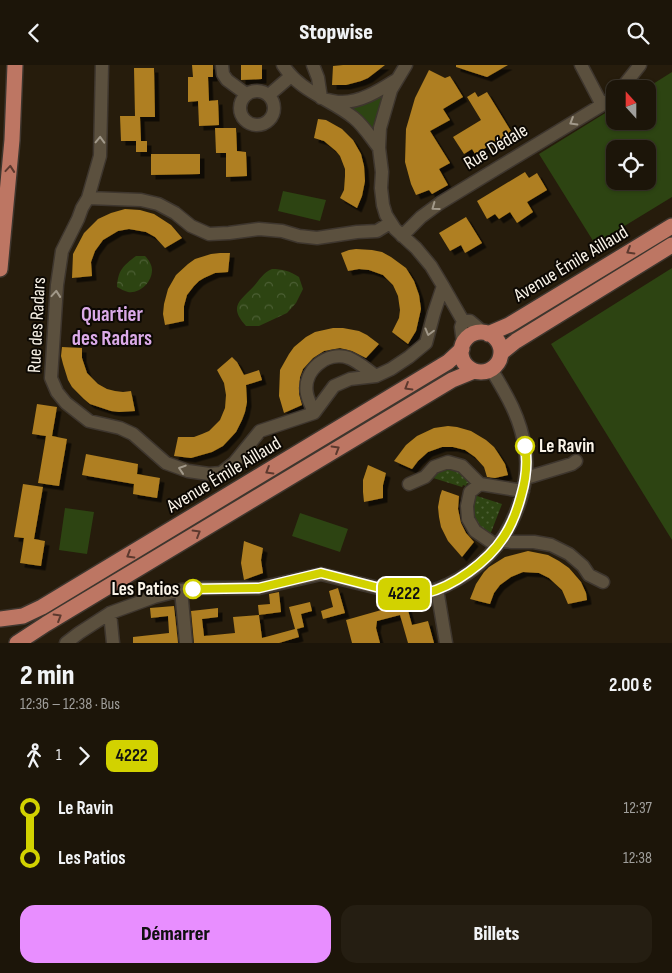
<!DOCTYPE html>
<html lang="fr">
<meta charset="utf-8">
<style>
:root{--surface:#1c1509;--page:#251e12;--text:#f1f3f6;--muted:#a09f9c;--line:#3a342a;--accent:#e88eff}
body{margin:0;font-family:"Sofia Sans Condensed",sans-serif;background:var(--page);color:var(--text);height:100vh;display:flex;flex-direction:column;font-size:19px;white-space:nowrap}
*{box-sizing:border-box;margin:0}
p{font-size:16px;color:var(--muted)}
.icon{flex:none;width:28px;height:28px;fill:none;stroke:currentColor;stroke-width:2;stroke-linecap:round;stroke-linejoin:round}
.map{position:relative;height:578px;overflow:hidden}
.drawer{display:flex;flex-direction:column;background:var(--surface);flex:1}
.drawer>*{flex:none}
.badge{padding:0 10px;border-radius:8px;font-size:18px;line-height:32px}
.needle{width:32px;rotate:339deg}
.tools{position:absolute;left:606px;top:15px;display:grid;gap:10px}
.tools a{display:grid;place-items:center;width:50px;height:50px;border-radius:10px;background:var(--surface);box-shadow:0 1px 4px #0004,0 0 0 1px var(--line);font-size:25px}
.map>.badge{position:absolute;translate:-50% -50%;box-shadow:0 0 0 2px #fff}
.legs{display:flex;align-items:center;gap:8px;height:55px;padding:0 20px;font-size:16px}
.legs p{margin-inline-start:auto}
.head{display:flex;align-items:center;justify-content:space-between;height:85px;padding:0 20px}
h1{font-size:28px;font-weight:800;line-height:38px}
.action{display:flex;gap:10px;margin-top:auto;padding:10px 20px}
.action a{flex:1;height:58px;border-radius:15px;background:var(--accent);color:#111;font-size:20px;font-weight:800;line-height:58px;text-align:center}
.action a+a{background:var(--page);color:var(--text)}
ul{padding:0 20px;list-style:none}
li{display:flex;align-items:center;gap:18px;height:50px;font-size:19px}
li i{display:grid;place-items:center;width:8px;height:100%;margin:0 6px;background:currentColor}
li i::after{content:'';width:12px;height:12px;margin:-6px;border:4px solid;border-radius:50%;background:var(--surface)}
li p{margin-inline-start:auto}
li:first-child i{background:linear-gradient(#0000 50%,currentColor 0)}
li:last-child i{background:linear-gradient(currentColor 50%,#0000 0)}
header{display:flex;justify-content:space-between;align-items:center;height:65px;padding:0 20px;background:var(--surface);font-size:22px;font-weight:800}
.map>svg:first-child{display:block}
</style>
<header><svg class="icon" aria-label="back" viewBox="0 0 24 24"><path d="M15 5l-7 7 7 7"/></svg>Stopwise<svg class="icon" aria-label="search" viewBox="0 0 24 24"><circle cx="10" cy="10" r="6"/><path d="M15 15l6 6"/></svg></header>
<div class="map">
<svg width="672" height="578" viewBox="0 0 672 578">
<defs>
<pattern id="grass-dots" width="8" height="8" patternUnits="userSpaceOnUse" patternTransform="scale(1.25)"><rect width="8" height="8" fill="#2d4412"/><path d="M2 2h.1M6 6h.1" fill="none" stroke="#4c5f34" stroke-width="1.8" stroke-linecap="round"/></pattern>
<pattern id="forest-crowns" width="20" height="18" patternUnits="userSpaceOnUse" patternTransform="scale(1.25)"><rect width="20" height="18" fill="#2d4412"/><path d="M2 6a3 3 0 1 1 6 0M12 15a3 3 0 1 1 6 0" fill="none" stroke="#4c5f34"/></pattern>
<filter id="shadow"><feDropShadow dx="4.5" dy="4.5" stdDeviation="0" flood-color="#0009"/></filter>
</defs>
<rect width="100%" height="100%" fill="#261c0c"/>
<path fill="url(#grass-dots)" d="M 449,401 L 471,413 L 469,419 L 467,418 L 466,421 L 463,420 L 462,422 L 430,412 Z
M 474,430 L 502,439 L 490,470 C 469,460 473,450 474,430 Z"/>
<path fill="url(#forest-crowns)" d="M 136,191 L 145,191 C 149,195 152,200 152,205 C 152,217 140,229 128,227 C 124,226 121,224 117,222 C 118,205 123,201 136,191 Z
M 272,204 C 282,204 290,206 299,212 L 303,224 L 296,238 L 287,248 L 259,261 L 246,261 C 228,241 240,236 254,221 C 260,214 263,208 272,204 Z"/>
<path fill="#2d4412" fill-rule="evenodd" d="M 672,7 L 672,132 L 595,179 L 539,89 L 615,42 L 615,56 L 648,56 L 648,24 L 645,24 ZM 615,84 L 648,84 L 648,116 L 615,116 Z
M 380,30 L 382,33 L 373,66 L 346,40 Z
M 283,126 L 326,135 L 320,156 L 278,146 Z
M 672,203 L 672,475 L 551,279 Z
M 65,443 L 94,447 L 87,489 L 59,485 Z
M 300,448 L 348,464 L 340,487 L 292,471 Z"/>
<path fill="#af7f20" filter="url(#shadow)" d="M 192,0 L 213,0 L 213,12 L 208,12 L 209,36 L 218,35 L 219,60 L 199,61 L 198,36 L 188,37 L 188,12 L 193,12 Z
M 241,0 L 262,0 L 262,14 L 241,15 Z
M 343,0 L 385,0 L 368,13 L 361,16 L 346,20 L 332,20 L 333,1 Z
M 456,0 L 508,0 L 487,12 L 456,2 Z
M 134,3 L 154,3 L 155,52 L 140,52 L 141,76 L 147,76 L 147,87 L 136,87 L 136,76 L 121,76 L 120,51 L 135,51 Z
M 429,5 L 445,13 L 450,11 L 463,32 L 443,44 L 450,55 L 430,66 L 450,98 L 439,104 L 448,120 L 432,129 L 429,125 L 416,130 L 411,119 L 405,97 L 406,64 L 415,33 Z
M 475,27 L 478,32 L 487,27 L 514,71 L 491,85 L 489,81 L 475,89 L 472,84 L 464,89 L 453,72 L 481,55 L 467,32 Z
M 318,54 L 326,55 L 342,64 L 353,75 L 361,89 L 364,101 L 365,116 L 362,131 L 357,143 L 340,133 L 344,125 L 345,111 L 345,104 L 340,91 L 336,86 L 324,76 L 314,73 Z
M 215,63 L 236,63 L 237,86 L 246,87 L 247,111 L 226,112 L 226,88 L 216,88 Z
M 151,89 L 200,89 L 200,109 L 151,110 Z
M 525,107 L 529,113 L 537,108 L 547,125 L 527,137 L 533,147 L 517,158 L 510,147 L 499,154 L 495,149 L 487,154 L 477,136 Z
M 125,144 L 140,145 L 154,149 L 171,160 L 182,173 L 165,183 L 155,172 L 146,167 L 129,164 L 118,166 L 103,175 L 95,186 L 91,197 L 92,211 L 72,213 L 73,189 L 84,168 L 98,154 L 111,148 Z
M 466,152 L 482,178 L 465,188 L 461,180 L 450,186 L 439,168 Z
M 356,184 L 372,185 L 382,187 L 391,192 L 406,203 L 414,216 L 419,230 L 421,244 L 416,266 L 408,279 L 392,267 L 399,253 L 400,245 L 398,231 L 393,220 L 383,210 L 369,205 L 359,204 L 348,206 L 341,188 L 349,185 Z
M 220,188 L 230,188 L 228,207 L 215,208 L 204,213 L 199,216 L 194,221 L 187,230 L 184,241 L 184,256 L 165,260 L 163,249 L 164,239 L 168,224 L 176,210 L 188,199 L 195,194 L 211,189 Z
M 333,263 L 343,263 L 359,266 L 367,270 L 379,279 L 366,293 L 352,286 L 340,283 L 324,286 L 313,293 L 303,304 L 300,312 L 299,329 L 302,340 L 284,348 L 279,331 L 280,305 L 289,289 L 294,282 L 306,272 L 315,267 Z
M 62,282 L 82,283 L 82,293 L 87,308 L 98,319 L 107,324 L 115,326 L 123,327 L 131,326 L 135,346 L 119,347 L 111,346 L 90,339 L 84,334 L 72,322 L 68,315 L 63,299 L 61,291 Z
M 232,292 L 237,297 L 244,310 L 259,305 L 262,315 L 246,320 L 247,337 L 245,347 L 242,355 L 236,367 L 223,381 L 212,387 L 191,393 L 174,391 L 178,372 L 194,372 L 202,369 L 209,366 L 220,355 L 225,343 L 226,330 L 224,318 L 217,305 Z
M 37,339 L 57,342 L 52,371 L 67,374 L 59,421 L 38,418 L 46,371 L 32,369 Z
M 448,361 L 457,362 L 471,366 L 486,375 L 494,382 L 498,388 L 505,399 L 508,410 L 495,413 L 487,412 L 484,402 L 475,392 L 465,385 L 453,382 L 442,382 L 428,387 L 418,396 L 412,404 L 394,396 L 406,380 L 417,371 L 434,363 Z
M 86,389 L 138,399 L 137,409 L 160,413 L 157,433 L 133,429 L 134,419 L 82,410 Z
M 368,400 L 386,408 L 383,420 L 383,433 L 364,437 L 363,427 L 363,415 Z
M 23,419 L 43,422 L 34,474 L 45,476 L 41,501 L 20,498 L 24,473 L 14,472 Z
M 442,425 L 459,431 L 458,444 L 461,458 L 466,468 L 474,477 L 462,492 L 448,476 L 441,462 L 439,452 L 438,442 L 440,431 Z
M 244,476 L 263,483 L 261,495 L 263,508 L 244,515 L 241,498 Z
M 528,486 L 548,490 L 559,496 L 569,503 L 581,517 L 586,528 L 587,535 L 568,539 L 562,525 L 549,513 L 539,508 L 523,507 L 511,512 L 500,520 L 494,528 L 490,539 L 470,534 L 476,519 L 484,507 L 489,502 L 505,492 Z
M 338,523 L 345,548 L 323,554 L 321,546 L 333,542 L 329,526 Z
M 279,527 L 281,547 L 259,550 L 262,573 L 295,564 L 289,542 L 310,537 L 312,546 L 301,549 L 304,562 L 297,564 L 299,572 L 279,578 L 194,578 L 191,546 L 218,543 L 218,552 L 202,554 L 204,571 L 235,568 L 233,552 L 259,550 L 258,540 L 270,539 L 269,529 Z
M 406,538 L 412,560 L 428,556 L 434,578 L 408,578 L 400,550 L 377,556 L 376,563 L 380,578 L 352,578 L 346,555 Z
M 174,541 L 178,578 L 133,578 L 133,572 L 169,568 L 168,551 L 151,553 L 150,543 Z"/>
<g fill="none" stroke-linecap="round" stroke-linejoin="round">
<g stroke="#3e362e" stroke-width="15">
<path id="minor" d="M 102,0 L 100,91 L 88,133 L 82,143 L 78,154 L 62,186 L 57,220 L 51,313 L 57,327 L 66,338 L 89,356 L 120,363 L 133,369 L 166,398 L 188,406 L 209,409 L 221,408 L 234,398 L 260,366 L 314,348 L 334,321 L 350,314 L 376,311 L 391,304 L 409,292 L 426,278 L 434,248 L 443,221
M 222,0 L 223,9 L 227,15 L 246,29
M 283,0 C 300,27 331,34 354,53 C 364,61 371,73 379,83
M 313,0 L 318,13 L 321,33
M 406,0 L 391,25 L 380,63 L 379,83 L 382,107 L 381,123 L 383,140 L 386,150 L 395,164 L 416,183 L 431,201 L 443,221 L 463,256 L 461,262 L 463,278
M 581,0 L 602,40
M 621,24 L 640,0
M240 43a17 17 0 1 1 34 0a17 17 0 1 1-34 0Z
M 269,30 L 291,11
M 328,35 C 332,36 337,37 340,37 C 360,38 380,25 396,15
M 88,133 L 141,135 L 158,139 L 175,148 L 191,161 L 209,169 L 229,168 L 259,164 L 282,166 L 299,171 L 317,173 L 357,167 L 377,166 L 390,158
M 402,171 L 421,152 L 440,138 L 615,32
M 463,256 L 470,256 L 483,267
M 314,348 C 312,342 308,335 307,329 C 302,306 327,285 349,293 C 359,297 367,305 376,311
M 526,413 L 572,399 L 576,396
M 409,419 L 425,412 L 434,402 L 448,397 L 462,401 L 480,419 L 523,426
M 480,419 L 470,427 L 467,441 L 468,454 L 475,466 L 497,481
M 501,476 L 512,477 L 534,477 L 551,480 L 569,489 L 583,501 L 589,510 L 603,517
M 437,524 L 446,578
M 181,525 L 186,578
M 110,548 L 113,578
M 66,578 L 79,568 L 110,548 L 154,532 L 181,525 L 203,523 L 259,523 L 321,509 L 403,529 C 410,529 418,530 426,528 C 433,527 440,523 447,520 C 486,502 511,470 522,429 C 526,414 528,400 525,384 C 521,354 507,330 491,304"/>
</g>
<g stroke="#3e362e" stroke-width="18">
<path id="major" d="M 0,204 L 12,75 L 15,0
M461 287a20 20 0 1 1 40 0a20 20 0 1 1-40 0Z
M 488,269 L 509,260 L 672,161
M 501,288 L 516,276 L 672,180
M 0,554 L 23,551 L 42,542 L 448,297 L 462,284
M 17,578 L 46,559 L 452,315 L 474,306"/>
</g>
<use href="#minor" stroke="#5b503e" stroke-width="12"/>
<use href="#major" stroke="#bd7663" stroke-width="15"/>
</g>
<defs><path id="oneway-chevron" d="M-2-3.5L2.5 0L-2 3.5" fill="none" stroke-width="1.6" stroke-linecap="round" stroke-linejoin="round" transform="scale(1.25)"/></defs>
<g stroke="#a2998a">
<use href="#oneway-chevron" transform="translate(573 57) rotate(149)"/>
<use href="#oneway-chevron" transform="translate(100 75) rotate(-88)"/>
<use href="#oneway-chevron" transform="translate(435 142) rotate(144)"/>
<use href="#oneway-chevron" transform="translate(56 229) rotate(-85)"/>
<use href="#oneway-chevron" transform="translate(429 267) rotate(105)"/>
<use href="#oneway-chevron" transform="translate(182 404) rotate(-162)"/>
</g>
<g stroke="#5c392e">
<use href="#oneway-chevron" transform="translate(10 104) rotate(-85)"/>
<use href="#oneway-chevron" transform="translate(630 186) rotate(149)"/>
<use href="#oneway-chevron" transform="translate(408 322) rotate(149)"/>
<use href="#oneway-chevron" transform="translate(336 384) rotate(-31)"/>
<use href="#oneway-chevron" transform="translate(269 406) rotate(149)"/>
<use href="#oneway-chevron" transform="translate(197 468) rotate(-31)"/>
<use href="#oneway-chevron" transform="translate(130 490) rotate(149)"/>
<use href="#oneway-chevron" transform="translate(58 552) rotate(-31)"/>
</g>
<g fill="none" stroke-linecap="round" stroke-linejoin="round">
<g stroke="#fff" stroke-width="11">
<path id="line-1" d="M 193,524 L 259,523 L 321,508 L 403,529 C 410,529 418,530 426,528 C 453,522 488,496 503,473 C 512,460 517,446 521,431 C 526,414 528,398 525,381"/>
</g>
<use href="#line-1" stroke="#d2d200" stroke-width="8"/>
</g>
<g fill="#fff" stroke="#d2d200" stroke-width="2.5">
<circle cx="525" cy="381" r="9"/>
<circle cx="193" cy="524" r="9"/>
</g>
<g text-anchor="middle" dominant-baseline="central" stroke-width="4" stroke-linejoin="round" paint-order="stroke">
<g font-size="19" fill="#f9f3e8" stroke="#0c0803">
<text transform="translate(496 82) rotate(-31)">Rue Dédale</text>
<text transform="translate(571 199) rotate(-31)">Avenue Émile Aillaud</text>
<text transform="translate(37 260) rotate(-87)">Rue des Radars</text>
<text transform="translate(224 410) rotate(-31)">Avenue Émile Aillaud</text>
</g>
<g font-size="19" font-weight="bold" fill="#f9f3e8" stroke="#0c0803" text-anchor="start">
<text x="539" y="381">Le Ravin</text>
<text x="179" y="524" text-anchor="end">Les Patios</text>
</g>
<g font-size="21" font-weight="bold" fill="#dbaae8" stroke="#0c0803">
<text x="112" y="249">Quartier<tspan x="112" dy="24">des Radars</tspan></text>
</g>
</g>
</svg>
<div class="tools">
<a><svg class="needle" viewBox="-14 -14 28 28"><path d="M0-13l5 13h-10z" fill="#e53935"/><path d="M0 13l5-13h-10z" fill="#a09f9c"/></svg></a>
<a><svg class="icon" aria-label="locate" viewBox="0 0 24 24"><circle cx="12" cy="12" r="6"/><path d="M12 2v4M12 18v4M2 12h4M18 12h4"/></svg></a>
</div>
<b class="badge" style="left:404px;top:529px;background:#d2d200;color:#111">4222</b>
</div>
<section class="drawer">
<div class="head"><div><h1>2 min</h1><p>12:36 – 12:38 · Bus</p></div><b>2.00 €</b></div>
<div class="legs"><svg class="icon" aria-label="walk" viewBox="0 0 24 24"><circle cx="13" cy="4" r="2"/><path d="M13 8l-2 6 4 7M11 14l-3 7M7 12l3-4h3l4 4"/></svg>1<svg class="icon" aria-label="forward" viewBox="0 0 24 24"><path d="M9 5l7 7-7 7"/></svg><b class="badge" style="background:#d2d200;color:#111">4222</b></div>
<ul>
<li><i style="color:#d2d200"></i><b>Le Ravin</b><p>12:37</p></li>
<li><i style="color:#d2d200"></i><b>Les Patios</b><p>12:38</p></li>
</ul>
<div class="action"><a>Démarrer</a><a>Billets</a></div>
</section>
